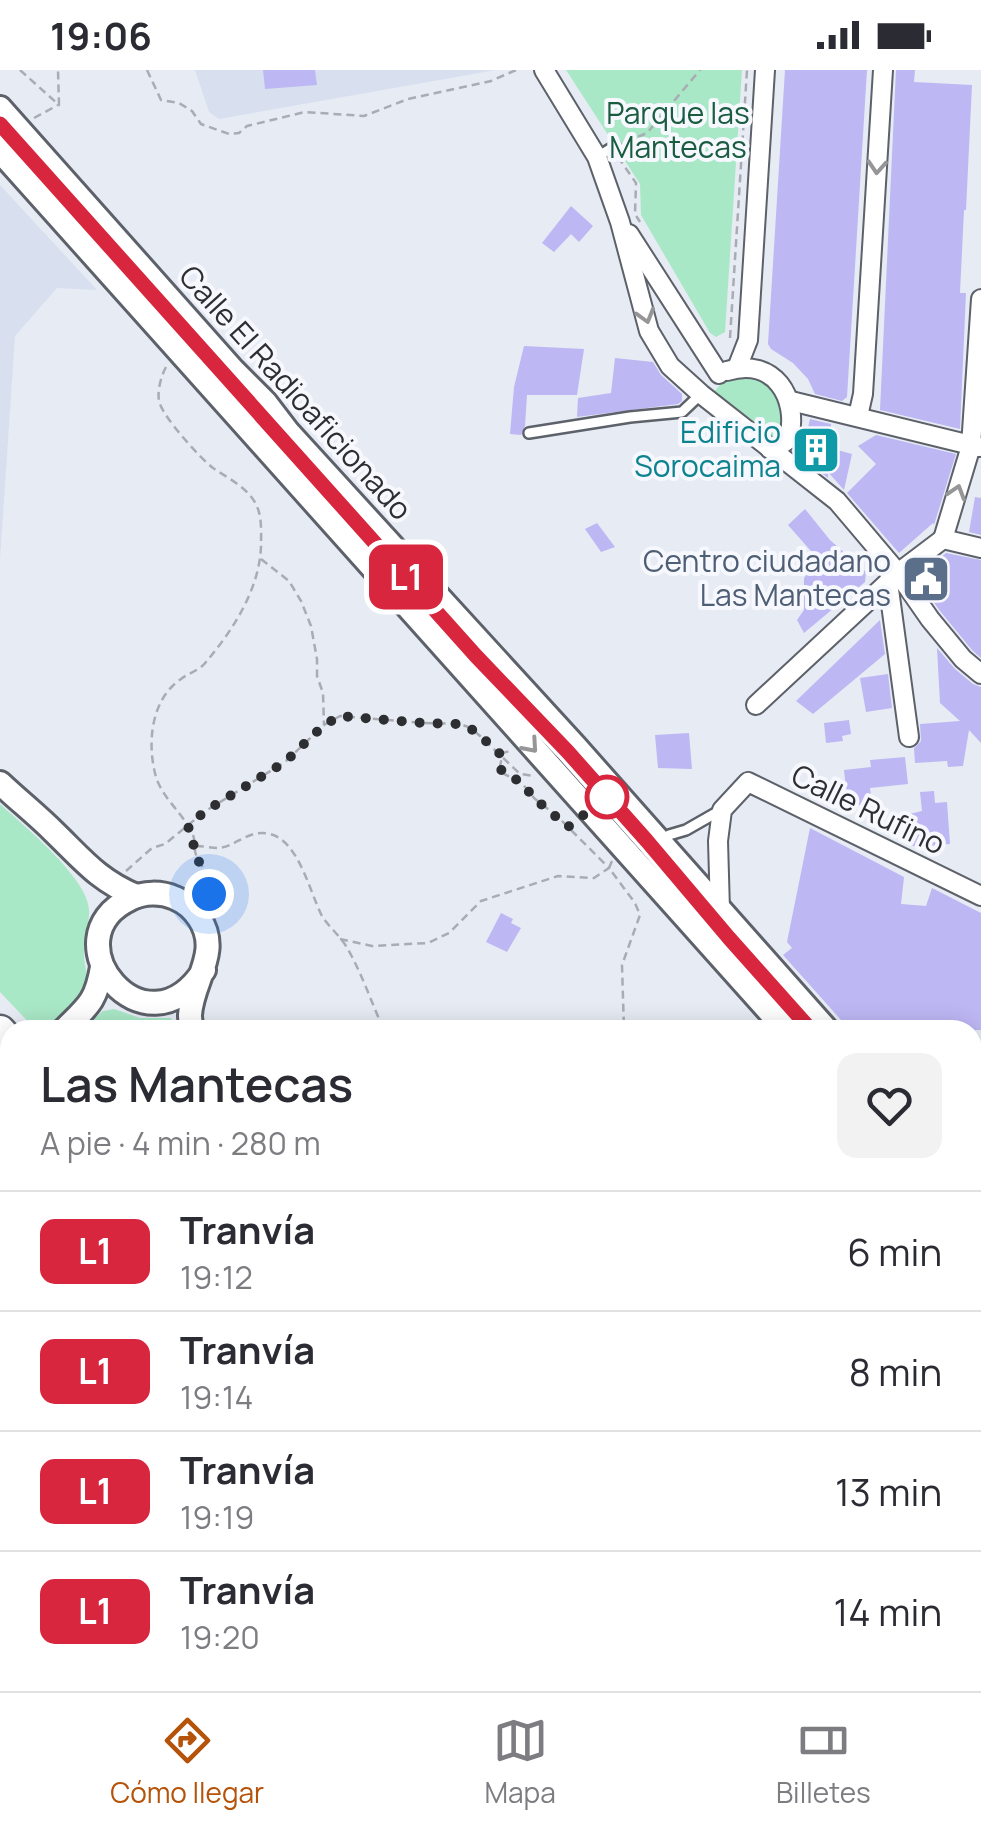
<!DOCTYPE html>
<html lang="es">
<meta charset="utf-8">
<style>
body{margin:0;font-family:Manrope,sans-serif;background:#f2f2f3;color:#2b2b33;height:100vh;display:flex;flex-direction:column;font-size:38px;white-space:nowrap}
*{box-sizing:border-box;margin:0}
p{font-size:32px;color:#7c7c81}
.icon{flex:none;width:55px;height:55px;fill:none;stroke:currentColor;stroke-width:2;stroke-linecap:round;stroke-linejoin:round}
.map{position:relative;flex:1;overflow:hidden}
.side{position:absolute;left:0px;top:950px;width:982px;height:672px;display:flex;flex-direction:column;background:#fff;border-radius:30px 30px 0 0;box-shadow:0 5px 25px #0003}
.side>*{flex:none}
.badge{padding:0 20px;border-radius:15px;font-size:35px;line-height:65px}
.you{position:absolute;width:50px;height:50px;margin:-25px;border:8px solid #fff;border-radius:50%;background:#1a73e8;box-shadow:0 0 0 15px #1a73e833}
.map>.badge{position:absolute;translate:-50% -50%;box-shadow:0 0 0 5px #fff}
.round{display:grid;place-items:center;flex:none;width:105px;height:105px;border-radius:20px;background:#f2f2f3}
.head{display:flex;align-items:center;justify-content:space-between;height:170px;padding:0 40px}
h1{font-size:48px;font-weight:600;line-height:75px}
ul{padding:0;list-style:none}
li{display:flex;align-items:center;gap:30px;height:120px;padding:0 40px;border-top:2px solid #e1e1e2}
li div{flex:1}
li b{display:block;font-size:38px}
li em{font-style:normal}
li .badge{min-width:110px;font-weight:700;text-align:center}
.status{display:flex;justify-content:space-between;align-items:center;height:70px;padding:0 50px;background:#fff;direction:ltr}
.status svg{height:28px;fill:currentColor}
.tabs{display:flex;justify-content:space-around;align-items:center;height:140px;border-top:2px solid #e1e1e2;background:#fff;font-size:28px;color:#7c7c81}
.tabs a{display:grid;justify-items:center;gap:5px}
.tabs .selected{color:#b45309}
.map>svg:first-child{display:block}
.built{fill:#d8e0f0}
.green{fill:#a9e8c7}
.building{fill:#bdb7f4}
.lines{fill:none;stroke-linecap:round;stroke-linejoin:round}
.lane-casing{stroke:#5d6169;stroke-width:14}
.street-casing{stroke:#5d6169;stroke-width:22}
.secondary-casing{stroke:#5d6169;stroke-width:28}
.highway-casing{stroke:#5d6169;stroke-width:35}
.path{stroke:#a9acb3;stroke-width:2.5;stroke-dasharray:8 5;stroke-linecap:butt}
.lane{stroke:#fff;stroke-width:9}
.street{stroke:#fff;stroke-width:18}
.secondary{stroke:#fff;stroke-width:22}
.highway{stroke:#fff;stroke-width:30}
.tram{stroke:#3f4145;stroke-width:2.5}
.oneway{stroke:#969698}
.line-casing{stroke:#fff;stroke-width:22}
.line{stroke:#d7263d;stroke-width:15}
.walk{stroke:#2c2e31;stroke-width:10;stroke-dasharray:0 18}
.stop-dot{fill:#fff;stroke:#d7263d;stroke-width:5}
.labels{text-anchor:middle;stroke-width:8;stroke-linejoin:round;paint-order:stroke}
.park-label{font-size:30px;fill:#195c40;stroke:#f6f8fe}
.street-label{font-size:30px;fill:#2c2e31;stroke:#f6f8fe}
.culture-label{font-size:30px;fill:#0d838f;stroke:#f6f8fe;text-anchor:end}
.service-label{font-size:30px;fill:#4e5e75;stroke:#f6f8fe;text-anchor:end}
</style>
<div class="status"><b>19:06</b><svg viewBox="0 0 49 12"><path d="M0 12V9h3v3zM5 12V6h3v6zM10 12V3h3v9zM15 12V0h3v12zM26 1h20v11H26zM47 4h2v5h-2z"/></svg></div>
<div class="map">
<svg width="981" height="1621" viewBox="0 0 981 1621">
<rect width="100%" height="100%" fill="#e7ebf4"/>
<g class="built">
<path d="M195,0H496L219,49L209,42Z"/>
<path d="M0,115L97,220L57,218L15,266L0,490Z"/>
<path d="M0,1124L10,1135V1612H439L446,1621H0Z"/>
</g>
<g class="green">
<path d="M566,0H742L725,262L716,267L710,263L641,145L640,114Z"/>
<path d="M743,306C744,306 760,309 761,309C784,319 789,351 775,369L714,322L723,311Z"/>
<path d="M0,734C23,755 89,809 89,840C90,852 84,865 84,878C83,895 90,908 87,924L73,933L45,960H36L0,922Z"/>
<path d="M114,939L140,948H171L177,960H81L103,941Z"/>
</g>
<g class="building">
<path d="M263,0H315L317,15L265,19Z"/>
<path d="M785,0H867L847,327L842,331L815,324L808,309L793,293L771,279L768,274Z"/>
<path d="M896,0H915L914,12L972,15L966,140H964L960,223H966L960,359L880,340Z"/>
<path d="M571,136L593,156L579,172L571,164L554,182L542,173Z"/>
<path d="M524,276L584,279L577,325H527L525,356L521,365L510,364L514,317Z"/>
<path d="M615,288L653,292L661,305L682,324V331L678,334L577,347L578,328L611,323Z"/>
<path d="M810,349L831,354L830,378L852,384L844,420L828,402V408L801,387Z"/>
<path d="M876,365L956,384L934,455L933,453L899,483L847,423L876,394L858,376Z"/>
<path d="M975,427L981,428V465L969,462Z"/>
<path d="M805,439L830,470L866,502L865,512L804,563L797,550L804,540V508L818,489L788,455Z"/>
<path d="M597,453L615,477L601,482L585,459Z"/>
<path d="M946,483L981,490V588L972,580L940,541L920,513L921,504Z"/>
<path d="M880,550L885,584L813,644L796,631Z"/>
<path d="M937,578L955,599L973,614L981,617V673L969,660L963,696L948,697L947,691L915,693L914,678L921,671L920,654L960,651L940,633Z"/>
<path d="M888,604L892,638L866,642L860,608Z"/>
<path d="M849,650L851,664L842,666L843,671L826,673L824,653Z"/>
<path d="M689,663L692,699L658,698L655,665Z"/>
<path d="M905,687L908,714L870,718L872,734L848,736L844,700L871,697L870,690Z"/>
<path d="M934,721L935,733L947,732L950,774L915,777L897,766L893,748L922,741L920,722Z"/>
<path d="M810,758L904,807L901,834L926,836L932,818L981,843V960H850L783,885L792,878L787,872Z"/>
<path d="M501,843L513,849L511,853L521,858L507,882L486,872Z"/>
</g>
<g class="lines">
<g class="lane-casing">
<g id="lane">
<path d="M597,87L615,76"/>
<path d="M529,363L630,347L682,342L701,324"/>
<path d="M669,765L686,760L721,740"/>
<path d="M972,1050L981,1048"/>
<path d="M972,1603L981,1591"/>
<path d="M968,1621L970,1612"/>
</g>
</g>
<g class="street-casing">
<g id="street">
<path d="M544,0L597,87L620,152L649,261L670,296L701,324L837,431L898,503L930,549L963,589L981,604"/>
<path d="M629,164L719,304"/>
<path d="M737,298L748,270L765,0"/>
<path d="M727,301C774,287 799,327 789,369L776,378L770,379"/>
<path d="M791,331L979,377"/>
<path d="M858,346L863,324L883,0"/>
<path d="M943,469L971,376L981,229"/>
<path d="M888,512L909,667"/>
<path d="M756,635L898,503L943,469L981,478"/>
<path d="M720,840L718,771L722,740L748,712L981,826"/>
<path d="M0,1115L10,1123"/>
<path d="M972,1268H981"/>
<path d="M972,1391H981"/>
<path d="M0,1416L10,1419"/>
<path d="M126,1621L131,1612"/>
<path d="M933,1621L935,1612"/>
</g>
</g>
<g class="secondary-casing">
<g id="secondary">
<path d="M0,38L233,300L265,332L288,362L575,676L827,960"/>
<path d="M0,81L786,960"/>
<path d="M0,713C18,730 37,745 54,762C83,790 98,810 136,826"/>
<path d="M64,960C88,936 96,932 102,897"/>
<path d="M192,960C191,955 190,950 190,945C192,910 222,882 199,848C193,839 185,832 175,828C161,822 144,822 130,829C47,868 145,991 204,900"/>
<path d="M0,1091L10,1096"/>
<path d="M972,1124L981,1133"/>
<path d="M972,1169L981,1178"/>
<path d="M471,1612L478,1621"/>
<path d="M687,1612L695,1621"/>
</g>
</g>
<g class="highway-casing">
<g id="highway">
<path d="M0,961L10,972"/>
<path d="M0,1012L10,1023"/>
<path d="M538,1612L546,1621"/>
<path d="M587,1612L594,1621"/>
</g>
</g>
<g class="path">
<path d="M20,0L59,35L58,0"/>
<path d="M147,0L161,30L179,33L192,41L201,54L229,64L239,63L247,56L305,42L364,46L408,29L491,11L516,0"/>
<path d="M34,48L58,35"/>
<path d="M626,72L647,63L700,0"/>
<path d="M618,87L636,113L635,144L640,152"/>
<path d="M730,268L747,0"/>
<path d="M166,297C161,306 156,324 160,334C165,349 200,388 213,398C229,409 251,419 258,439C262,450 261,465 261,477C259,520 233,560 206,592C199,601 190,602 181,609C150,630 147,675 156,707C163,729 183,743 193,765C196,772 193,780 197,787C201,796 208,803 212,813L207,826"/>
<path d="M261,489L289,511L301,531L311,556L317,589V606L323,623L324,655"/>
<path d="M196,776C203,776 212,778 219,778C237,776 248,759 270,764C299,771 310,823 322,846C329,857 339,865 346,876C362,903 371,932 384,960"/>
<path d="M612,791L609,798L635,833L640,845L622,895L624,960"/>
<path d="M126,801L152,778L165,774L204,742L285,692L324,655L340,646L423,653L460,654L471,658L480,666L520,704L535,706"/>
<path d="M340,869L372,876L428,873L449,863L481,831L558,806L594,808L609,798L558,747L534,728L521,712L502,703L500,696L503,683L513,680"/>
<path d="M724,1612L731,1621"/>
</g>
<use href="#lane" class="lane"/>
<use href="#street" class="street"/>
<use href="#secondary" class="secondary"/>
<use href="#highway" class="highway"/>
<g class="tram">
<path d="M0,55L476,586L568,683L811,960"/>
<path d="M972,1151L981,1160"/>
</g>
</g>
<defs><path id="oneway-chevron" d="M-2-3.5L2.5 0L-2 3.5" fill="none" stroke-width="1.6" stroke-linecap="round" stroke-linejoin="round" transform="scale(2.5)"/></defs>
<g class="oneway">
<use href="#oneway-chevron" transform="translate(877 97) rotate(94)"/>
<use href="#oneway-chevron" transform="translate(646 246) rotate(74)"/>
<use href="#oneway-chevron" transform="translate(957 422) rotate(-73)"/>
<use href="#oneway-chevron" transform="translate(531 676) rotate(49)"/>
</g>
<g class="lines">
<g class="line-casing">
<path id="line" d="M0,54L476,586L568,682L647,771L729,868L811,960"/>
</g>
<use href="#line" class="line"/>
<path class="walk" d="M209,824C216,800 200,801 195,783C192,772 195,767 188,757L204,742L285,692L324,655L340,646L424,653L460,654L470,658L498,681L502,688L500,696L502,702L521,712L534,728L568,757L607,727"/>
</g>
<defs>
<g id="building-square" transform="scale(2.5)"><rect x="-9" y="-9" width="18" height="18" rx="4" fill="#0f9aa8" stroke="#f6f8fe"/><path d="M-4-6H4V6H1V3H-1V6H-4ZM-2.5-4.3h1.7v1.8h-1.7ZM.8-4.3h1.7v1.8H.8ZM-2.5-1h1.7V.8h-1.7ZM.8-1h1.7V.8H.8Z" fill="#fff"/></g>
<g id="civic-square" transform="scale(2.5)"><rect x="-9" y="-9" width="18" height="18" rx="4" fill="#5c6f8a" stroke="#f6f8fe"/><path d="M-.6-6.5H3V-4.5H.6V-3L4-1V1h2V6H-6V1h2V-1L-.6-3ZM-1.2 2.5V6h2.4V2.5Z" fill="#fff"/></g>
</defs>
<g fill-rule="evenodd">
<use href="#building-square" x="816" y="380"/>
<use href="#civic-square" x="926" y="509"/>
</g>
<circle class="stop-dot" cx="607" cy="727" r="20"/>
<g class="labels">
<g class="park-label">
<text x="678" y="54">Parque las<tspan x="678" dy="34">Mantecas</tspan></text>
</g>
<g class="street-label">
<text transform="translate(295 323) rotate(48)" y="10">Calle El Radioaficionado</text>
<text transform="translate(868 740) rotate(26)" y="10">Calle Rufino</text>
</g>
<g class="culture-label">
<text x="781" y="373">Edificio<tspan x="781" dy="34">Sorocaima</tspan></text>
</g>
<g class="service-label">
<text x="891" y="502">Centro ciudadano<tspan x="891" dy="34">Las Mantecas</tspan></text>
</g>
</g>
</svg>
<div class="you" style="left:209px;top:824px"></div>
<b class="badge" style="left:406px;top:507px;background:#d7263d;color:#fff">L1</b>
<section class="side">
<div class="head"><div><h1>Las Mantecas</h1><p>A pie · 4 min · 280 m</p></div><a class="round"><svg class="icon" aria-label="heart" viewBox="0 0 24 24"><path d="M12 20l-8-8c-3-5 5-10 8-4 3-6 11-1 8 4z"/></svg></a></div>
<ul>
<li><span class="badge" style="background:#d7263d;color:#fff">L1</span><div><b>Tranvía</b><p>19:12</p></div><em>6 min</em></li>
<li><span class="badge" style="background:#d7263d;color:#fff">L1</span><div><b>Tranvía</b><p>19:14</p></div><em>8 min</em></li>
<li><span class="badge" style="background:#d7263d;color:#fff">L1</span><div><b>Tranvía</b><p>19:19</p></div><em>13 min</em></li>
<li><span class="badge" style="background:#d7263d;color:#fff">L1</span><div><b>Tranvía</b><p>19:20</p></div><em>14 min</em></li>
</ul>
</section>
</div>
<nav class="tabs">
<a class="selected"><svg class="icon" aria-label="directions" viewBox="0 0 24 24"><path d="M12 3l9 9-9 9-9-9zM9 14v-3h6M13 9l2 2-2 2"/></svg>Cómo llegar</a>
<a><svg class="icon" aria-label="map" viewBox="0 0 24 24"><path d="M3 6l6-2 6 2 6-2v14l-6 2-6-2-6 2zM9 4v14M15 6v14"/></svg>Mapa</a>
<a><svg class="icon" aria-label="tickets" viewBox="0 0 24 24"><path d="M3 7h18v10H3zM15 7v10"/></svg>Billetes</a>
</nav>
